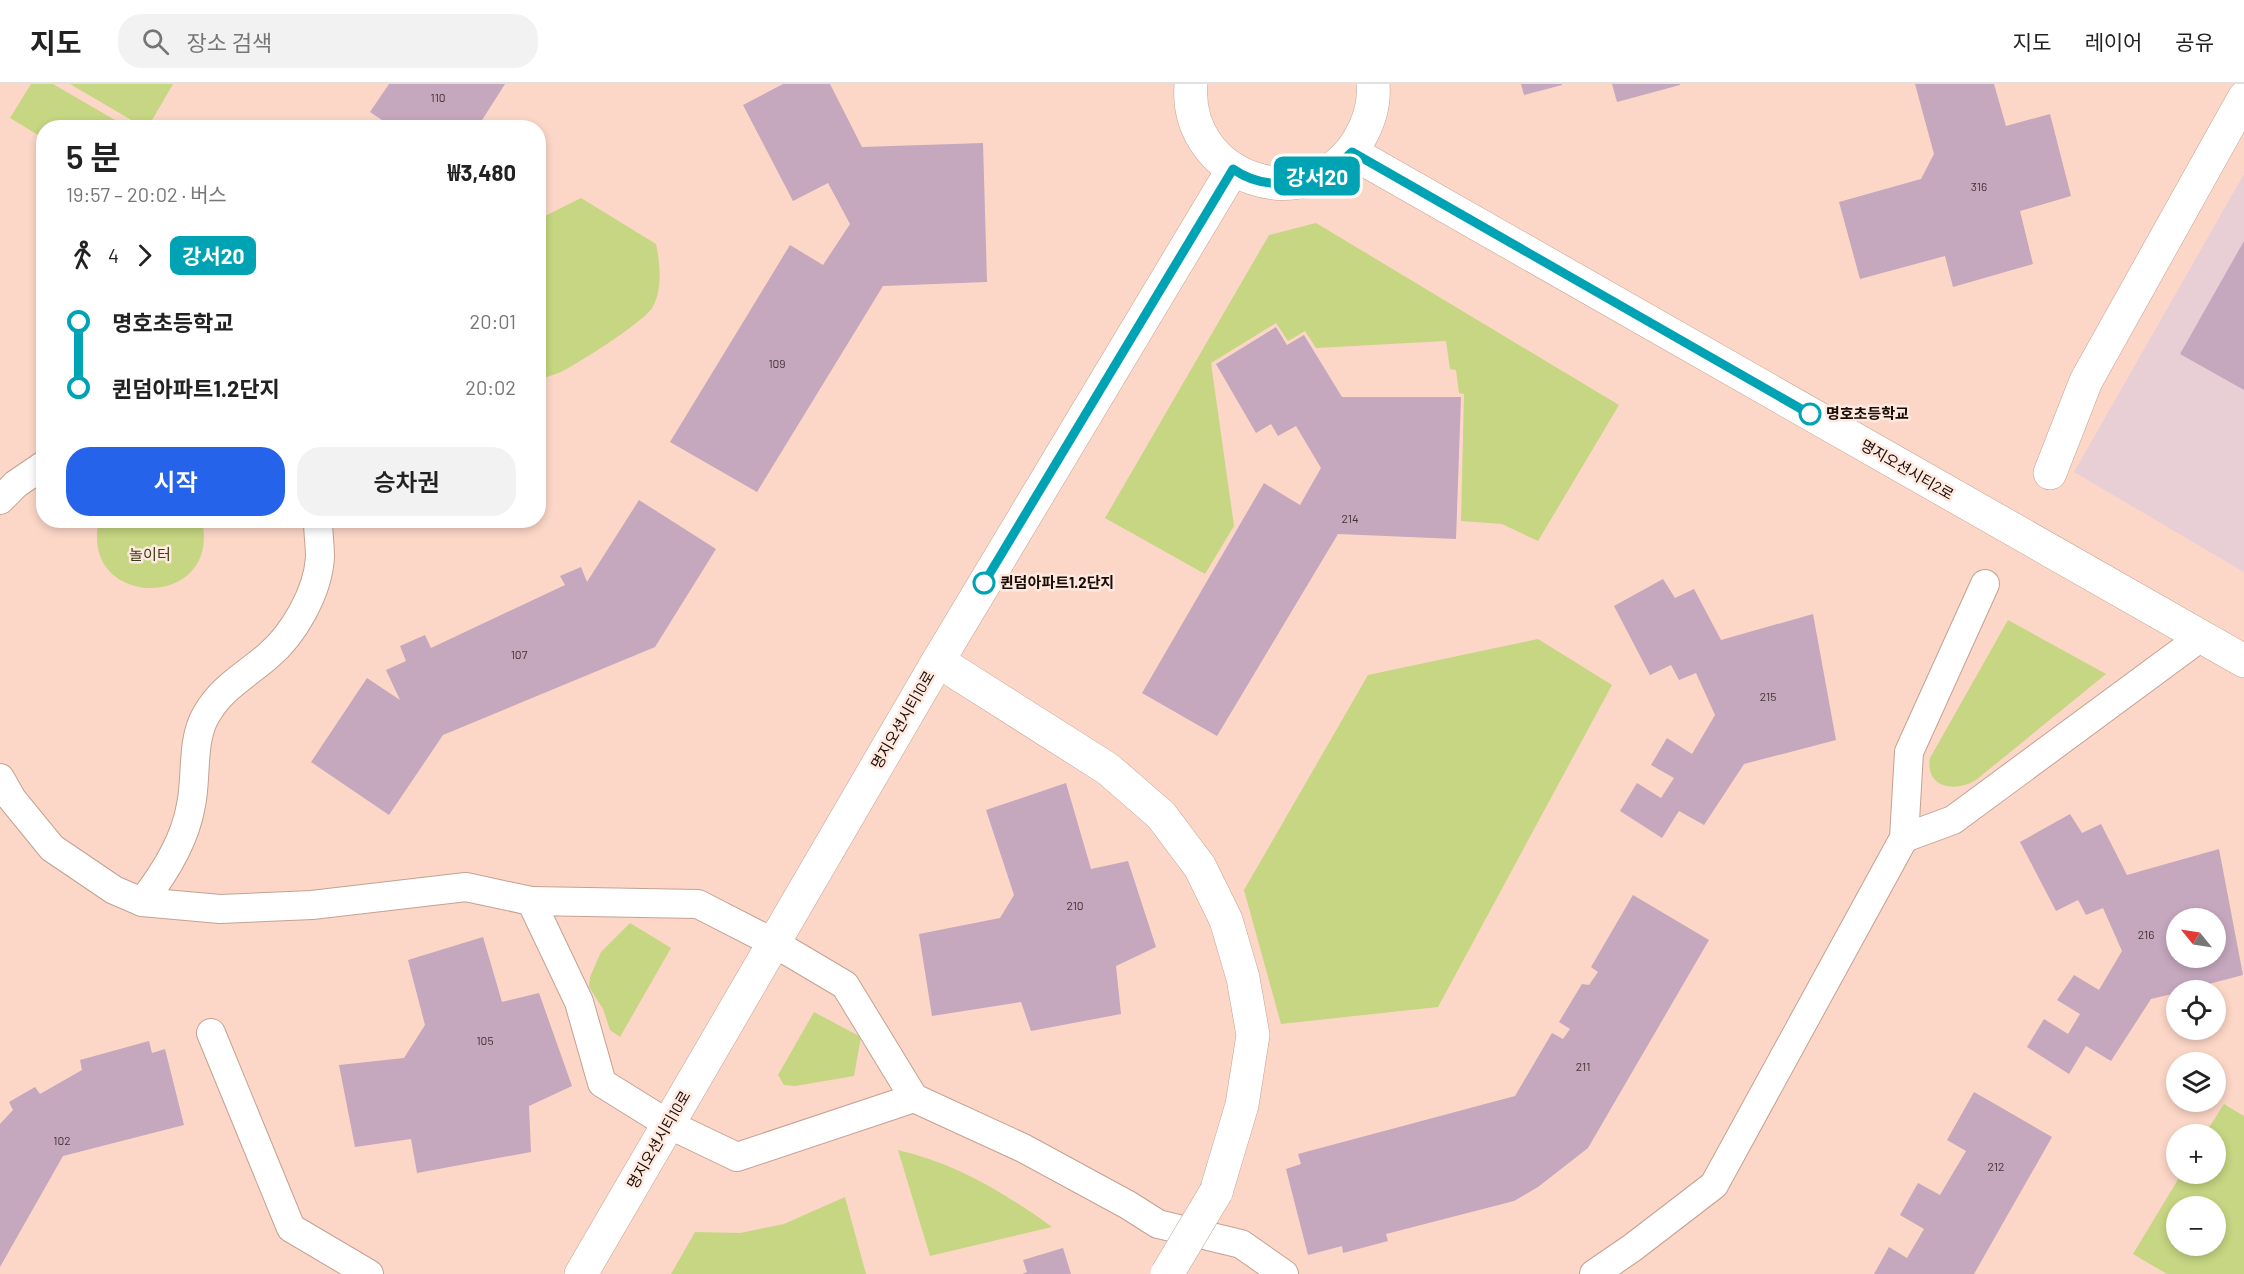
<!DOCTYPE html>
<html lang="ko">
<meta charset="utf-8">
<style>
body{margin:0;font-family:Barlow,"Noto Sans KR",sans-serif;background:#f2f2f2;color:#222;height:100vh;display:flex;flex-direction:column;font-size:22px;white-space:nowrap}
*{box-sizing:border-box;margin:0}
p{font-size:20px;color:#767676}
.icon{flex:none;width:33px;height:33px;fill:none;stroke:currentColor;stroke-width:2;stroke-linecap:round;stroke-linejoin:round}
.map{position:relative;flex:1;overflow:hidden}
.details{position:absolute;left:36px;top:36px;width:510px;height:408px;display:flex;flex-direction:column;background:#fff;border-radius:24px;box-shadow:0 3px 9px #0003}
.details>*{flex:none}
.badge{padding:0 12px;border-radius:9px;font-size:21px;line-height:39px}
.needle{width:39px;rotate:300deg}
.tools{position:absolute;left:2166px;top:824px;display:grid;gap:12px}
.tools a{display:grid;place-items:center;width:60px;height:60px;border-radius:50%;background:#fff;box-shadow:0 3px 9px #0003;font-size:30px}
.map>.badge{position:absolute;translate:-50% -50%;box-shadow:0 0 0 3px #fff}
.legs{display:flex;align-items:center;gap:9px;height:66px;padding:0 30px;font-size:20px}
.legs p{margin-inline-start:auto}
.headline{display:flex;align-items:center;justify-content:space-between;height:102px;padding:0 30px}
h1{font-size:33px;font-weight:600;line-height:45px}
.button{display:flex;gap:12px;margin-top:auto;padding:12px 30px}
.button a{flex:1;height:69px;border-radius:24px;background:#2563eb;color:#fff;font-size:24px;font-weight:600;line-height:69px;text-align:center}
.button a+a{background:#f2f2f2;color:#222}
ul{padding:0 30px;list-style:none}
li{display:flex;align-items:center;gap:21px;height:66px;font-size:22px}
li i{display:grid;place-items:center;width:9px;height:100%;margin:0 8px;background:currentColor}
li i::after{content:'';width:15px;height:15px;margin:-8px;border:4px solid;border-radius:50%;background:#fff}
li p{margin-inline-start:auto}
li:first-child i{background:linear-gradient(#0000 50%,currentColor 0)}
li:last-child i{background:linear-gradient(currentColor 50%,#0000 0)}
header{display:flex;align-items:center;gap:36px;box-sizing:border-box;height:84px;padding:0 30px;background:#fff;border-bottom:2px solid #e0e0e0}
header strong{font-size:28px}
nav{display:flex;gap:33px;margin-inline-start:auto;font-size:21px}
.search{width:420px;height:54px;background:#f2f2f2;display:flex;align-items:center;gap:15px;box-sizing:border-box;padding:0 21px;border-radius:24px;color:#767676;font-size:22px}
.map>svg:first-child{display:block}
.education{fill:#e8cfd6}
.green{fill:#c6d682;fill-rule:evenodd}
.building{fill:#c5a7be;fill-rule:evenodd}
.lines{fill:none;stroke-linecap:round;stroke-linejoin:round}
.lane-casing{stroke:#c4a192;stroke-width:30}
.street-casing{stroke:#c4a192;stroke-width:34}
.lane{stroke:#fff;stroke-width:28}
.street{stroke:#fff;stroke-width:33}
.street-bridge-casing{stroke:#c4a192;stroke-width:34;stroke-linecap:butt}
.street-bridge{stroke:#fff;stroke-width:33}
.line-1-casing{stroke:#fff;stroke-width:14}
.line-1{stroke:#00a3b4;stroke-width:9}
.stop-1-dot{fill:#fff;stroke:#00a3b4;stroke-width:3}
.labels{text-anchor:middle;stroke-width:5;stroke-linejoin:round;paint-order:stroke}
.number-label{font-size:12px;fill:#433335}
.stop-label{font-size:15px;font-weight:bold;fill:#180c07;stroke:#ffe8de;text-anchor:start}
.street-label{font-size:15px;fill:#180c07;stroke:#ffe8de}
.park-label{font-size:15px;fill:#373d16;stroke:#ffe8de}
</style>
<header>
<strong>지도</strong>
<div class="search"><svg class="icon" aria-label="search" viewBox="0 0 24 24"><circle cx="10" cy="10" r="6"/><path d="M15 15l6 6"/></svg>장소 검색</div>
<nav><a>지도</a><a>레이어</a><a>공유</a></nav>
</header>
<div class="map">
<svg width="2244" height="1190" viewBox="0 0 2244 1190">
<rect width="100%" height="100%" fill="#fcd7c7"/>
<path class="education" d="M2244,90V488L2074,388Z"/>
<g class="green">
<path d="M31,0H53L127,43L44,44L43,54L10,34Z"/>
<path d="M70,0H173L148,43L145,44Z"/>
<path d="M581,114L656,160C660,179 663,206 652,224C642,239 579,279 561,288C554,291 546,293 539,295V135Z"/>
<path d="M1316,139L1619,321L1538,457L1502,440L1461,437L1464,310L1459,309L1456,286L1450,285L1446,257L1316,264L1305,247L1288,257L1276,239L1211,279L1234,442L1205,490L1105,434L1269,151Z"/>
<path d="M99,436L202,437C222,527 78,526 99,436Z"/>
<path d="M2008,536L2106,590L1976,696C1955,709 1925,704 1930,674Z"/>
<path d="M1538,555L1612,601L1438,923L1281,940L1244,806L1368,591Z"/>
<path d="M630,839L671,864L620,953L610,946L603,925L589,903L590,893L601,868Z"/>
<path d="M814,928L861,953L854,992L795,1002L784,1001L778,991Z"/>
<path d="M2224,1020L2244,1032V1190H2167L2133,1170L2182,1089H2216V1050H2205ZM2176,1122H2216V1161H2176Z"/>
<path d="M898,1066C955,1079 1005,1109 1052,1143L930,1172Z"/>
<path d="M845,1113L866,1190H671L695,1148L740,1149L784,1140Z"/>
</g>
<g class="building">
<path d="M389,0H505L477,44H394L370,28Z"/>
<path d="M783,0H830L862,63L983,59L987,198L883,202L757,408L670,358L790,161L823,181L850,140L828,99L793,117L743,21Z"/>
<path d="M1521,0H1562V1L1524,11Z"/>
<path d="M1612,0H1680V1L1617,18Z"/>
<path d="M1915,0H1994L2006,42L2050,30L2071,112L2020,127L2033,180L1953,203L1945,172L1860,195L1839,118L1921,95L1934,70Z"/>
<path d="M2244,157V306L2180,270Z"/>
<path d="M1276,243L1287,261L1304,251L1342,313H1461L1456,455L1338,450L1217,652L1142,609L1264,399L1300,421L1321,384L1296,342L1278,352L1271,340L1256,349L1216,280Z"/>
<path d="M639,416L716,465L655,563L443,651L389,731L311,678L367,594L400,616L386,586L406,577L400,562L425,551L431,564L565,501L560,492L581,483L587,498Z"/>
<path d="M1663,495L1675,514L1694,505L1721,556L1813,530L1836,656L1744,680L1704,741L1679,727L1662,754L1620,727L1637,699L1661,714L1674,694L1651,681L1667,654L1692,670L1715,631L1696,589L1679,596L1671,581L1650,591L1614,522Z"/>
<path d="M1066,699L1091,785L1128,777L1156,863L1116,882L1121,930L1031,947L1021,918L932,932L919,850L1000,834L1014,811L986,726Z"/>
<path d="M2070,730L2082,749L2101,740L2127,791L2219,765L2243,891L2186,906H2176V909L2151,915L2111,977L2086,962L2069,990L2027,963L2044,935L2068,950L2080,930L2057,916L2074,891L2099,906L2122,867L2103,824L2086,831L2078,816L2056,827L2020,758ZM2176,834H2216V873H2176Z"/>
<path d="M1633,811L1709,856L1588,1064L1538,1103L1514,1117L1386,1150L1388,1157L1343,1169L1342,1162L1308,1171L1286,1085L1301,1080L1298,1070L1515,1012L1552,949L1563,955L1570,945L1559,938L1582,900L1589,901L1598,888L1591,883Z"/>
<path d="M483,853L502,918L539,909L572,1002L529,1022L531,1068L417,1089L411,1055L355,1063L339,981L404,974L425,941L408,876Z"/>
<path d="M149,957L152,969L165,965L184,1041L63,1072L0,1183V1040L13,1026L9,1018L35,1003L40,1010L82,986L80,976Z"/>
<path d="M1974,1008L2052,1053L1974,1190H1874L1889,1163L1907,1174L1924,1145L1900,1131L1918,1099L1940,1111L1966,1067L1947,1056Z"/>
<path d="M1063,1164L1071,1190H1022L1027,1188L1023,1176Z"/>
</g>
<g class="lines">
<g class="lane-casing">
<g id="lane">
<path d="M0,416L16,400L44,381"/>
<path d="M0,694L12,715L52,764L114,806L142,818L220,825L312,821L466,803L531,817L579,918L602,999L668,1040L737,1073L914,1014"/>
<path d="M1904,754L1953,736L2201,553"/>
<path d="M531,817L698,820L774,859L845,901L914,1014L1023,1064L1128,1121L1158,1140L1241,1160L1284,1190"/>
<path d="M142,818C165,789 185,757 191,721C197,693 191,657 206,631C222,603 245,592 268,572C294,550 318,508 320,473C320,461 318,449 318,436"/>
<path d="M211,949L291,1144L369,1190"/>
<path d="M1594,1190L1632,1164L1714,1101L1904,754L1909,668L1985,500"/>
</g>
</g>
<g class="street-casing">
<g id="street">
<path d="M1191,0C1183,94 1308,138 1358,57C1369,39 1375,21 1373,0"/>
<path d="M1351,68L2244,577"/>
<path d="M2050,389L2086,297L2244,14"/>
<path d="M938,577L1108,685L1161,731L1200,783L1226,836L1243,894L1253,951L1242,1021L1216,1108"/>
<path d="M581,1190L938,577L1233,85"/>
</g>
</g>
<use href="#lane" class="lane"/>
<use href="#street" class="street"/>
<g class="street-bridge-casing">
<path id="street-bridge" d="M1167,1190L1216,1108"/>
</g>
<use href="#street-bridge" class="street-bridge"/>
</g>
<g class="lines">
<g class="line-1-casing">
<path id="line-1" d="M984,499L1233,85C1261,105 1301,104 1331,86C1338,82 1345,74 1352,68L1810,330"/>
</g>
<use href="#line-1" class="line-1"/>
</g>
<g class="stop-1-dot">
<circle cx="1810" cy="330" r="10"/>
<circle cx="984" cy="499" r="10"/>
</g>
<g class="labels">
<g class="number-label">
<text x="438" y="18">110</text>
<text x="1979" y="107">316</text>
<text x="777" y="284">109</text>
<text x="1350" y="439">214</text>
<text x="519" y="575">107</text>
<text x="1768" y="617">215</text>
<text x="1075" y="826">210</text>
<text x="2146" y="855">216</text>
<text x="485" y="961">105</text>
<text x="1583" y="987">211</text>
<text x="62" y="1061">102</text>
<text x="1996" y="1087">212</text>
</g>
<g class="stop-label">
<text x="1826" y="335">명호초등학교</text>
<text x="1000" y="504">퀸덤아파트1.2단지</text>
</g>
<g class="street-label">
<text transform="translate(1907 386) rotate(30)" y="5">명지오션시티2로</text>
<text transform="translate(903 636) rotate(-60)" y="5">명지오션시티10로</text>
<text transform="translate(659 1056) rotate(-60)" y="5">명지오션시티10로</text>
</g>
<g class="park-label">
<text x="150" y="476">놀이터</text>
</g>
</g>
</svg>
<div class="tools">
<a><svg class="needle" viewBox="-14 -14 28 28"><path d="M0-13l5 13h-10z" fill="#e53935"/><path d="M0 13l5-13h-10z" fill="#767676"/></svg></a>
<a><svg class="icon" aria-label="locate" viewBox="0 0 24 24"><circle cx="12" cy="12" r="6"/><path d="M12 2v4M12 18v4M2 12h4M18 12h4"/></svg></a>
<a><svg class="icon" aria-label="layers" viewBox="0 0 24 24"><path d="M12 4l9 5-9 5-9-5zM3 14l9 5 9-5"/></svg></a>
<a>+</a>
<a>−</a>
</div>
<b class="badge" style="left:1317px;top:92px;background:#00a3b4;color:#fff">강서20</b>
<section class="details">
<div class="headline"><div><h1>5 분</h1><p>19:57 – 20:02 · 버스</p></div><b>₩3,480</b></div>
<div class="legs"><svg class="icon" aria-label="walk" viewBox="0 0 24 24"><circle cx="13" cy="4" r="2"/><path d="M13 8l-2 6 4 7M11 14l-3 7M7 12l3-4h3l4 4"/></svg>4<svg class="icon" aria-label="forward" viewBox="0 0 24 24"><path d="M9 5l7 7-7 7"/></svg><b class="badge" style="background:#00a3b4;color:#fff">강서20</b></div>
<ul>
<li><i style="color:#00a3b4"></i><b>명호초등학교</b><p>20:01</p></li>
<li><i style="color:#00a3b4"></i><b>퀸덤아파트1.2단지</b><p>20:02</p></li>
</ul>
<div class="button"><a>시작</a><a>승차권</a></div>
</section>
</div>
